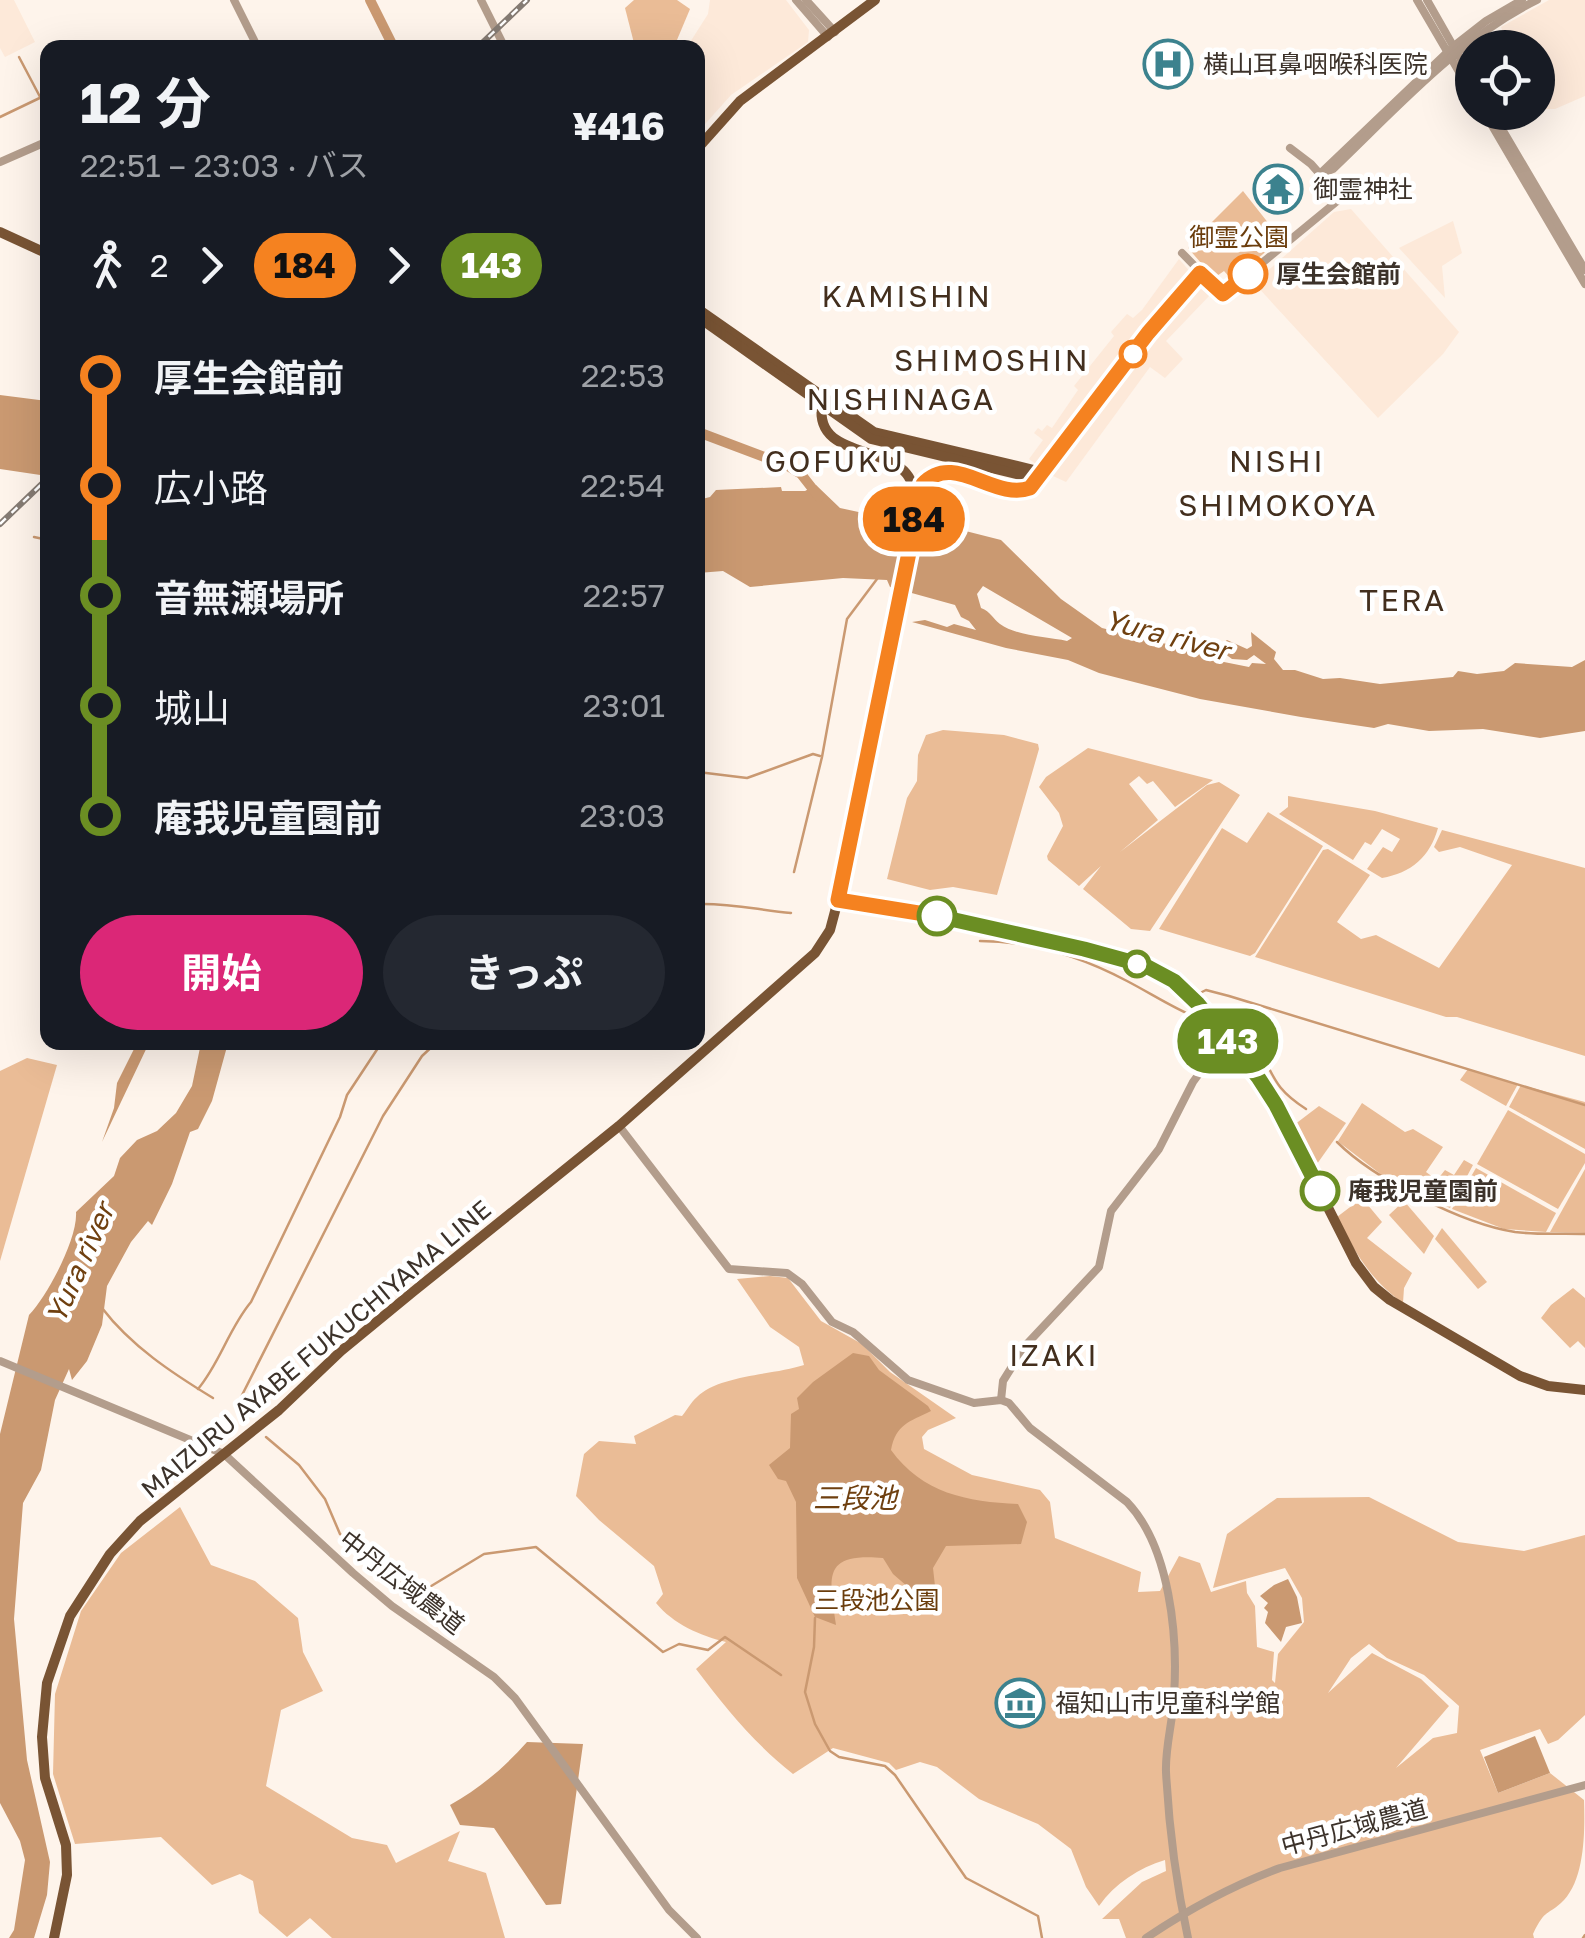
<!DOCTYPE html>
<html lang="ja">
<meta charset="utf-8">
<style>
body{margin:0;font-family:"Golos Text","Noto Sans JP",sans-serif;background:#242831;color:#f1f3f6;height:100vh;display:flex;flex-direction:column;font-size:38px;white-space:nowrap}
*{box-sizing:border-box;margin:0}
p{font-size:32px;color:#9ea1a6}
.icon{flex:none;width:55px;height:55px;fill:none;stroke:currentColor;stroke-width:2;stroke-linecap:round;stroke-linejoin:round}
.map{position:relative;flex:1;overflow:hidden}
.side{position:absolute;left:40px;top:40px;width:665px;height:1010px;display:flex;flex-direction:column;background:#171b24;border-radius:20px;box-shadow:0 10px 40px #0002}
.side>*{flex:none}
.badge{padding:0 20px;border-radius:32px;font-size:35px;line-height:65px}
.fabs{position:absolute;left:1455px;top:30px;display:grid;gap:20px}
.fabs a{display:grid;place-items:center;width:100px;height:100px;border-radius:50%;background:#171b24;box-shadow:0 10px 40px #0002;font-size:50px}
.map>.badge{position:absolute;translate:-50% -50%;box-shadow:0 0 0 5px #fff}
.legs{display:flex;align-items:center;gap:15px;height:110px;padding:0 40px;font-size:32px}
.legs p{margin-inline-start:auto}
.summary{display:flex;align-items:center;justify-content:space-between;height:170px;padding:0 40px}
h1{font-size:55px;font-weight:700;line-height:75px}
.button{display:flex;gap:20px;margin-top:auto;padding:20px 40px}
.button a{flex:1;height:115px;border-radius:60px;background:#db2777;color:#fff;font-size:40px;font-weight:700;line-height:115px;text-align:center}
.button a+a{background:#242831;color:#f1f3f6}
ul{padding:0 40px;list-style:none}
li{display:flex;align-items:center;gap:35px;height:110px;font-size:38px}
li i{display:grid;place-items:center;width:15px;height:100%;margin:0 12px;background:currentColor}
li i::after{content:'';width:25px;height:25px;margin:-12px;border:8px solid;border-radius:50%;background:#171b24}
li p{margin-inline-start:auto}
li:first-child i{background:linear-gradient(#0000 50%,currentColor 0)}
li:last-child i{background:linear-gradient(currentColor 50%,#0000 0)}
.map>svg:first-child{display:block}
.built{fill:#fde9d9}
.green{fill:#eabc96;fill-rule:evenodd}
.water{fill:#ca9971;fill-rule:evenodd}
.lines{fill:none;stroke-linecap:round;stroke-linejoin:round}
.stream{stroke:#ca9971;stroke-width:2.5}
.river{stroke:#ca9971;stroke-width:10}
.tertiary{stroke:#b39d8c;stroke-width:8}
.primary{stroke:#795434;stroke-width:10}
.rail-casing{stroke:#857b73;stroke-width:6}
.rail{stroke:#fff;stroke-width:2.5;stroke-dasharray:8;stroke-linecap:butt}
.line-1-casing{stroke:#fff;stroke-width:22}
.line-2-casing{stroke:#fff;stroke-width:22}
.line-1{stroke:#f58220;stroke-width:15}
.line-2{stroke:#6b8e23;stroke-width:15}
.stop-1-dot{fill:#fff;stroke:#f58220;stroke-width:5}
.stop-2-dot{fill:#fff;stroke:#6b8e23;stroke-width:5}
.labels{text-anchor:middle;stroke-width:9;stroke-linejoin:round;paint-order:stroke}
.poi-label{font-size:25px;fill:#3c322a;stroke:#fff;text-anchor:start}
.park-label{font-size:25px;fill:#6b3d0c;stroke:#fff}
.stop-label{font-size:25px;font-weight:bold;fill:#3c322a;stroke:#fff;text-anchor:start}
.street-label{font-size:25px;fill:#3c322a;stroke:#fff}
.water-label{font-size:28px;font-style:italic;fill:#6f4010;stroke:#fff}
.quarter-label{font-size:30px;letter-spacing:2.5px;fill:#432f1e;stroke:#fff}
</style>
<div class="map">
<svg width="1585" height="1938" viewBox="0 0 1585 1938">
<rect width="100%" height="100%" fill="#fef4eb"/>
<g class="built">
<path d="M0,0H14L35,42L5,57L0,48Z"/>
<path d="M710,0H786L809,30L808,42L731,95L698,132V48L687,47L708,14Z"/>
<path d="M1549,0H1585V96L1555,109H1538V48L1509,47L1501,27Z"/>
<path d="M1351,209L1459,332L1443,354L1378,418L1254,283L1334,212Z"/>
<path d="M1453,221L1462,253L1442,266L1445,298L1399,248Z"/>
<path d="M1179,259L1210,295L1166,341L1183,359L1165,378L1150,367L1066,482L1053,476L1029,459L1043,440L1034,433L1038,428L1042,431L1047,425L1052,428L1078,390L1074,386L1114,336L1111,332L1127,314L1133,318L1142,310Z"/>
</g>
<g class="green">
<path d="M634,0H677L690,9L674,47H635L625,8Z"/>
<path d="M1243,191L1281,239L1232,280L1224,271L1214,278L1188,248L1190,244Z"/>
<path d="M943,730L1004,735L1038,744L1039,749L997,895L953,887L930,890L887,879L907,798L917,781L918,755L926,735Z"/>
<path d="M1088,748L1213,780L1175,807L1153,781L1147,784L1139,776L1129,784L1158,820L1120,852L1207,785L1219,782L1240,795L1150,931L1131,929L1083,889L1101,866L1079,886L1048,860L1047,856L1063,826L1059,813L1039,787L1046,777Z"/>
<path d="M1288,796L1375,811L1438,828C1430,857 1411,873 1382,878L1367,869L1383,847L1392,852L1400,839L1382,829L1371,845L1365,842L1353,860L1279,814L1288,807Z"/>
<path d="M1268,812L1323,846L1255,953L1250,956L1159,929L1222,828L1247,843Z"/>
<path d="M1442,830L1585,868V1056L1457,1017H1446L1255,957L1323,850L1328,849L1370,875L1337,922L1361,939L1376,935L1439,968L1512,865L1460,847L1439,852L1434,847Z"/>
<path d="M27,1058L57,1065L0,1261V1071Z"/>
<path d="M1468,1069L1518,1084L1506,1106L1460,1080Z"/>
<path d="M1521,1085L1585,1102V1149L1509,1107Z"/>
<path d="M1362,1103L1405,1132L1413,1129L1443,1147L1426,1172L1437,1180L1445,1170L1454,1175L1464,1160L1473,1165L1450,1208L1391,1182L1340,1143L1338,1141Z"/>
<path d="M1319,1106L1346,1123L1312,1171L1290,1128Z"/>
<path d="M1508,1110L1585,1154V1163L1558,1209L1477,1164Z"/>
<path d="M1476,1168L1556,1213L1546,1232L1504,1229L1452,1209Z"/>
<path d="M1585,1169V1233L1550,1232Z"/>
<path d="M1362,1198L1382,1222L1367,1238L1412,1273L1404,1288L1403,1303C1370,1280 1355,1252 1337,1217Z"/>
<path d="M1404,1201L1434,1236L1424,1254L1389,1215Z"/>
<path d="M1442,1228L1487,1282L1478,1289L1435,1239Z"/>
<path d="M770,1276L788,1278L821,1321L862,1344L890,1372L956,1418L928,1430L922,1437L924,1449L972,1475L1040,1490L1050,1502L1055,1538L1141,1572L1138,1592L1160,1591L1179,1556L1200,1563L1211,1592L1246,1581L1247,1593L1255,1606L1257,1647L1274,1652L1272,1680L1275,1683L1278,1654L1304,1622L1302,1598L1285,1568L1213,1588L1227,1534L1277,1498L1369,1497L1458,1542L1524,1551L1585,1535V1715L1558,1740L1548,1744L1540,1729L1480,1750L1498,1793L1550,1773L1584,1800C1585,1831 1585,1877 1564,1900C1547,1917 1546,1907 1533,1934L1534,1938H1126L1119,1919H1102L1142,1882L1166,1871L1165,1860C1139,1868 1115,1883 1099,1906L1086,1887L1071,1849L1038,1824L979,1799L937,1767L920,1762L896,1770L889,1763L833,1748L793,1774C753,1742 727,1710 696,1669L726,1642C701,1636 673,1624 656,1603L663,1594L654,1566L599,1520L576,1496L584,1454L599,1441L636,1444L634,1436L675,1415L682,1416C687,1410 691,1402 697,1397C719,1375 774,1375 804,1365L799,1347L770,1327L737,1279ZM1369,1644L1387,1658L1424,1675L1459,1706L1457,1733L1433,1738L1396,1768L1449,1706L1421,1679L1372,1653L1328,1693L1351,1658Z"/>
<path d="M1573,1288L1585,1298V1348L1578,1341L1570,1348L1541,1318L1551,1305Z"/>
<path d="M180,1507L211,1565L255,1581L298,1618L303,1652L323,1691L281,1710L266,1786L352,1838L387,1845L396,1863L460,1831L448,1861L486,1873L505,1938H332L310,1918L287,1937L259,1913L253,1881L240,1874L212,1885L161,1837L75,1844L53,1774L55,1694L81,1611L121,1553Z"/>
</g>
<g class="water">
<path d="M0,395L47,401V476L0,469Z"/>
<path d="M816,485L840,508L928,527L934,523L1001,540L1061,599L1102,628L1207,654L1219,661L1249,667L1252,663L1266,664L1254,655L1247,660L1232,659L1217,648L1227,640L1247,649L1252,646L1251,632L1276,652L1274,659L1283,670H1295L1323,679L1340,678L1380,684L1453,677L1458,671L1477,674L1504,671L1515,663L1572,667L1585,660V731L1540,738L1483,729L1429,731L1388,724L1374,728L1301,717L1200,699L1099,673L1068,660L1006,648L912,622L925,620L947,627L954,624L976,630L969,621L961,617L955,605L890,587L887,580L843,578L750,587L723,571L698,573V500L710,497L716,490L781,487L782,491H805ZM983,586L1072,638L1067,641C1048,637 1016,636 1000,624C992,618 991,612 981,608L977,594Z"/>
<path d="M137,1043H149L102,1142L114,1108L117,1083Z"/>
<path d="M201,1043H228L212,1101L198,1129L190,1132L172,1184L152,1225L148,1221L131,1242L107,1286L102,1325L87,1361L72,1380L69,1369L55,1400L41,1470L23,1503L14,1619L27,1760L50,1862L47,1895L34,1938H9L14,1930L25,1860L20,1841L0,1803V1434L29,1315C48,1295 78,1238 76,1212L114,1176L120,1158L137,1140L157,1131L176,1113L192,1086Z"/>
<path d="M853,1353L869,1356L879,1370L928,1406L931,1411C909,1422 896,1424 891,1450C922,1493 967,1502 1018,1504L1027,1522L1021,1544L946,1546L933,1568L938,1613L893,1574L883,1558C822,1553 829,1576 836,1625L815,1617L797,1578L796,1502L786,1481L778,1479L769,1465L790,1448L791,1414L799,1409L797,1398L813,1382Z"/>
<path d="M1288,1579L1297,1597L1302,1623L1286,1627L1281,1642L1265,1623L1268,1612L1264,1608L1268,1603L1260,1596L1274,1585Z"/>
<path d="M1535,1736L1550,1773L1498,1793L1484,1757Z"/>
<path d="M527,1742L583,1744L561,1904L546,1905L494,1828L460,1825L450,1805C480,1788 504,1768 527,1742Z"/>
</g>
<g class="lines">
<g class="stream">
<path d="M19,57L48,112"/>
<path d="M0,117L48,94"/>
<path d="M34,537L48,540"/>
<path d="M698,772L747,778L813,754L820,756"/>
<path d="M794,872L822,757L847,619L877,579"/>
<path d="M698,904C731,903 758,910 791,913"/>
<path d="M980,941C1033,941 1080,956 1127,981C1152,994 1176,1010 1202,1020"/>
<path d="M1200,993L1206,990L1229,996L1585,1105"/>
<path d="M1229,1033L1258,1047C1275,1078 1274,1088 1306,1109"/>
<path d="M1337,1142C1374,1179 1463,1224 1515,1232C1538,1235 1562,1233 1585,1234"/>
<path d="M102,1308C131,1346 172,1373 213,1398"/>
<path d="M198,1389C220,1363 229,1328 251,1302L340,1117L347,1095L382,1042"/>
<path d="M248,1419L236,1407L383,1116L422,1056L437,1042"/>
<path d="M266,1437L299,1465L325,1499L340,1534L408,1589L423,1591L484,1554L536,1547L663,1652L679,1644L708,1650L725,1637L781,1675"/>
<path d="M815,1618L814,1647L805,1692L815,1724L830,1751L839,1757L885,1766L895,1775L966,1878L1038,1916L1042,1938"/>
<path d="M1583,1938L1585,1935"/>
</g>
<g class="river">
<path d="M370,0L394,48"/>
<path d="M698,432L788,466L801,474L819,497"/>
</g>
<g class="tertiary">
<path d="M234,0L258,48"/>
<path d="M481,0L505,48"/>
<path d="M796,0L828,37"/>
<path d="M806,0L835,32"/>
<path d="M1417,0L1472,94"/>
<path d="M1427,0L1472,79"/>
<path d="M1484,112L1585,284"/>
<path d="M1492,112L1585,270"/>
<path d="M0,162L48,141"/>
<path d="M1323,171L1454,46L1486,21L1522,0"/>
<path d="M1320,174L1333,169C1396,109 1458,39 1537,0"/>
<path d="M1182,253L1223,295L1341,198L1311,164L1290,148"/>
<path d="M1041,476L1148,333L1200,273"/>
<path d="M619,1126L729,1269L787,1273L802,1284L832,1322L853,1332L908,1380L974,1403L1001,1400L1009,1403L1030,1428L1127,1502C1170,1547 1178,1636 1174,1696C1173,1721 1165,1747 1166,1772C1169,1829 1176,1883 1188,1938"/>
<path d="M0,1361L224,1454L353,1573L392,1606L494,1677L515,1698L669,1910L697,1938"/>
<path d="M1001,1400L1003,1381L1025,1346L1099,1267L1111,1211L1159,1149L1193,1082L1226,1037"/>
<path d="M1146,1938C1189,1909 1231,1886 1280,1868L1585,1785"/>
</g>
<g class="primary">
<path d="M698,148L740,101L875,0"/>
<path d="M0,232L48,254"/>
<path d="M698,309L874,432L1034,470L1041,476"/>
<path d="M698,317L871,439L1029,477L1040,476"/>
<path d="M822,405C813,467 916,438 914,498"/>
<path d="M838,900L960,920L1050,940L1146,966L1174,981L1198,1004L1271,1095L1356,1263L1374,1287L1390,1300L1520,1376L1548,1386L1585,1390"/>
<path d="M54,1938L67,1875L66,1845L45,1778L42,1737L47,1683L70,1616L110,1554L140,1521L279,1410L341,1351L414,1291L619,1126L815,953L830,930L838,900L923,484C949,456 988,488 1020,491L1030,488L1041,476"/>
</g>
<g class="rail-casing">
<g id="rail">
<path d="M477,48L527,0"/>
<path d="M0,524L48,478"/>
</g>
</g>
<use href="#rail" class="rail"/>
</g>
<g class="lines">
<g class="line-1-casing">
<path id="line-1" d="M937,916L838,900L923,484C954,451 994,501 1030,488L1148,333L1200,273L1223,294L1248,274"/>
</g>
<g class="line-2-casing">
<path id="line-2" d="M937,916L1084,949L1146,966L1174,981L1198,1004L1258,1077L1276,1105L1320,1191"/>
</g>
<use href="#line-1" class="line-1"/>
<use href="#line-2" class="line-2"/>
</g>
<defs>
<g id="hospital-ring" transform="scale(2.5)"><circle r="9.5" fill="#fff" stroke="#3c828e" stroke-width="1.5"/><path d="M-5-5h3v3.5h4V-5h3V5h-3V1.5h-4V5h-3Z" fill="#3c828e"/></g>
<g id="temple-ring" transform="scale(2.5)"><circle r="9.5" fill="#fff" stroke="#3c828e" stroke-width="1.5"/><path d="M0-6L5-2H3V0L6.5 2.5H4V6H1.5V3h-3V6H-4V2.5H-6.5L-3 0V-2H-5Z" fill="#3c828e"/></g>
<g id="museum-ring" transform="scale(2.5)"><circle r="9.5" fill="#fff" stroke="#3c828e" stroke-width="1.5"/><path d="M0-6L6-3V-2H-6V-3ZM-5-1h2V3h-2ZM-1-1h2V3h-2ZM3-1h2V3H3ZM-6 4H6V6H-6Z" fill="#3c828e"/></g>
</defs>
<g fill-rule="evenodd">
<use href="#hospital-ring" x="1168" y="64"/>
<use href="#temple-ring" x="1278" y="189"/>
<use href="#museum-ring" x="1020" y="1703"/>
</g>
<g class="stop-1-dot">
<circle cx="1248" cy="274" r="18"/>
<circle cx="1133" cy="354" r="12"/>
</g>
<g class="stop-2-dot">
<circle cx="937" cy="916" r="18"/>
<circle cx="1137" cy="964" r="12"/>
<circle cx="1320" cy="1191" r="18"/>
</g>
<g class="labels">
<g class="poi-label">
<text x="1203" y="73">横山耳鼻咽喉科医院</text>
<text x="1313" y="198">御霊神社</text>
<text x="1055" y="1712">福知山市児童科学館</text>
</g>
<g class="park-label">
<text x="1239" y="246">御霊公園</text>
<text x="877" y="1609">三段池公園</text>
</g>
<g class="stop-label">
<text x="1276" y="283">厚生会館前</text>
<text x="1348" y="1200">庵我児童園前</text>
</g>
<g class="street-label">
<text transform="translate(316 1349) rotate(-40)" y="9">MAIZURU AYABE FUKUCHIYAMA LINE</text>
<text transform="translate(402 1582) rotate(38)" y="9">中丹広域農道</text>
<text transform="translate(1354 1827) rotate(-15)" y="9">中丹広域農道</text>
</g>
<g class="water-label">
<text transform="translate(1167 635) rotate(15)" y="10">Yura river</text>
<text transform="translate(80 1263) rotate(-66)" y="10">Yura river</text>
<text x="855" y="1508">三段池</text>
</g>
<g class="quarter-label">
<text x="907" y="307">KAMISHIN</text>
<text x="992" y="371">SHIMOSHIN</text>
<text x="901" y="410">NISHINAGA</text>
<text x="835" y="472">GOFUKU</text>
<text x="1277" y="472">NISHI</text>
<text x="1278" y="516">SHIMOKOYA</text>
<text x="1403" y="611">TERA</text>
<text x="1054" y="1366">IZAKI</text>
</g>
</g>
</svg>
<div class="fabs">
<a><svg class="icon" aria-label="locate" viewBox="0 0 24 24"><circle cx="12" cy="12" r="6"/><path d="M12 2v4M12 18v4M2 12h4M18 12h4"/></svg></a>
</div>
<b class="badge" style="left:914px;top:519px;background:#f58220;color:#111">184</b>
<b class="badge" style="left:1228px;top:1041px;background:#6b8e23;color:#fff">143</b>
<section class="side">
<div class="summary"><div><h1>12 分</h1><p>22:51 – 23:03 · バス</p></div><b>¥416</b></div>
<div class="legs"><svg class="icon" aria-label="walk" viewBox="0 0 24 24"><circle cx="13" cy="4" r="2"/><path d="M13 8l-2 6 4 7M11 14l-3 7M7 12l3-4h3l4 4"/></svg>2<svg class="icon" aria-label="forward" viewBox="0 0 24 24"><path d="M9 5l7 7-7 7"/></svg><b class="badge" style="background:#f58220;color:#111">184</b><svg class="icon" aria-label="forward" viewBox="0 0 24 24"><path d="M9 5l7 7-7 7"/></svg><b class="badge" style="background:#6b8e23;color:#fff">143</b></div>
<ul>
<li><i style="color:#f58220"></i><b>厚生会館前</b><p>22:53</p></li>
<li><i style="color:#f58220"></i><span>広小路</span><p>22:54</p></li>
<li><i style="color:#6b8e23"></i><b>音無瀬場所</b><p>22:57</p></li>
<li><i style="color:#6b8e23"></i><span>城山</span><p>23:01</p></li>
<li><i style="color:#6b8e23"></i><b>庵我児童園前</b><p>23:03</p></li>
</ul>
<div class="button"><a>開始</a><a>きっぷ</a></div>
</section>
</div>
